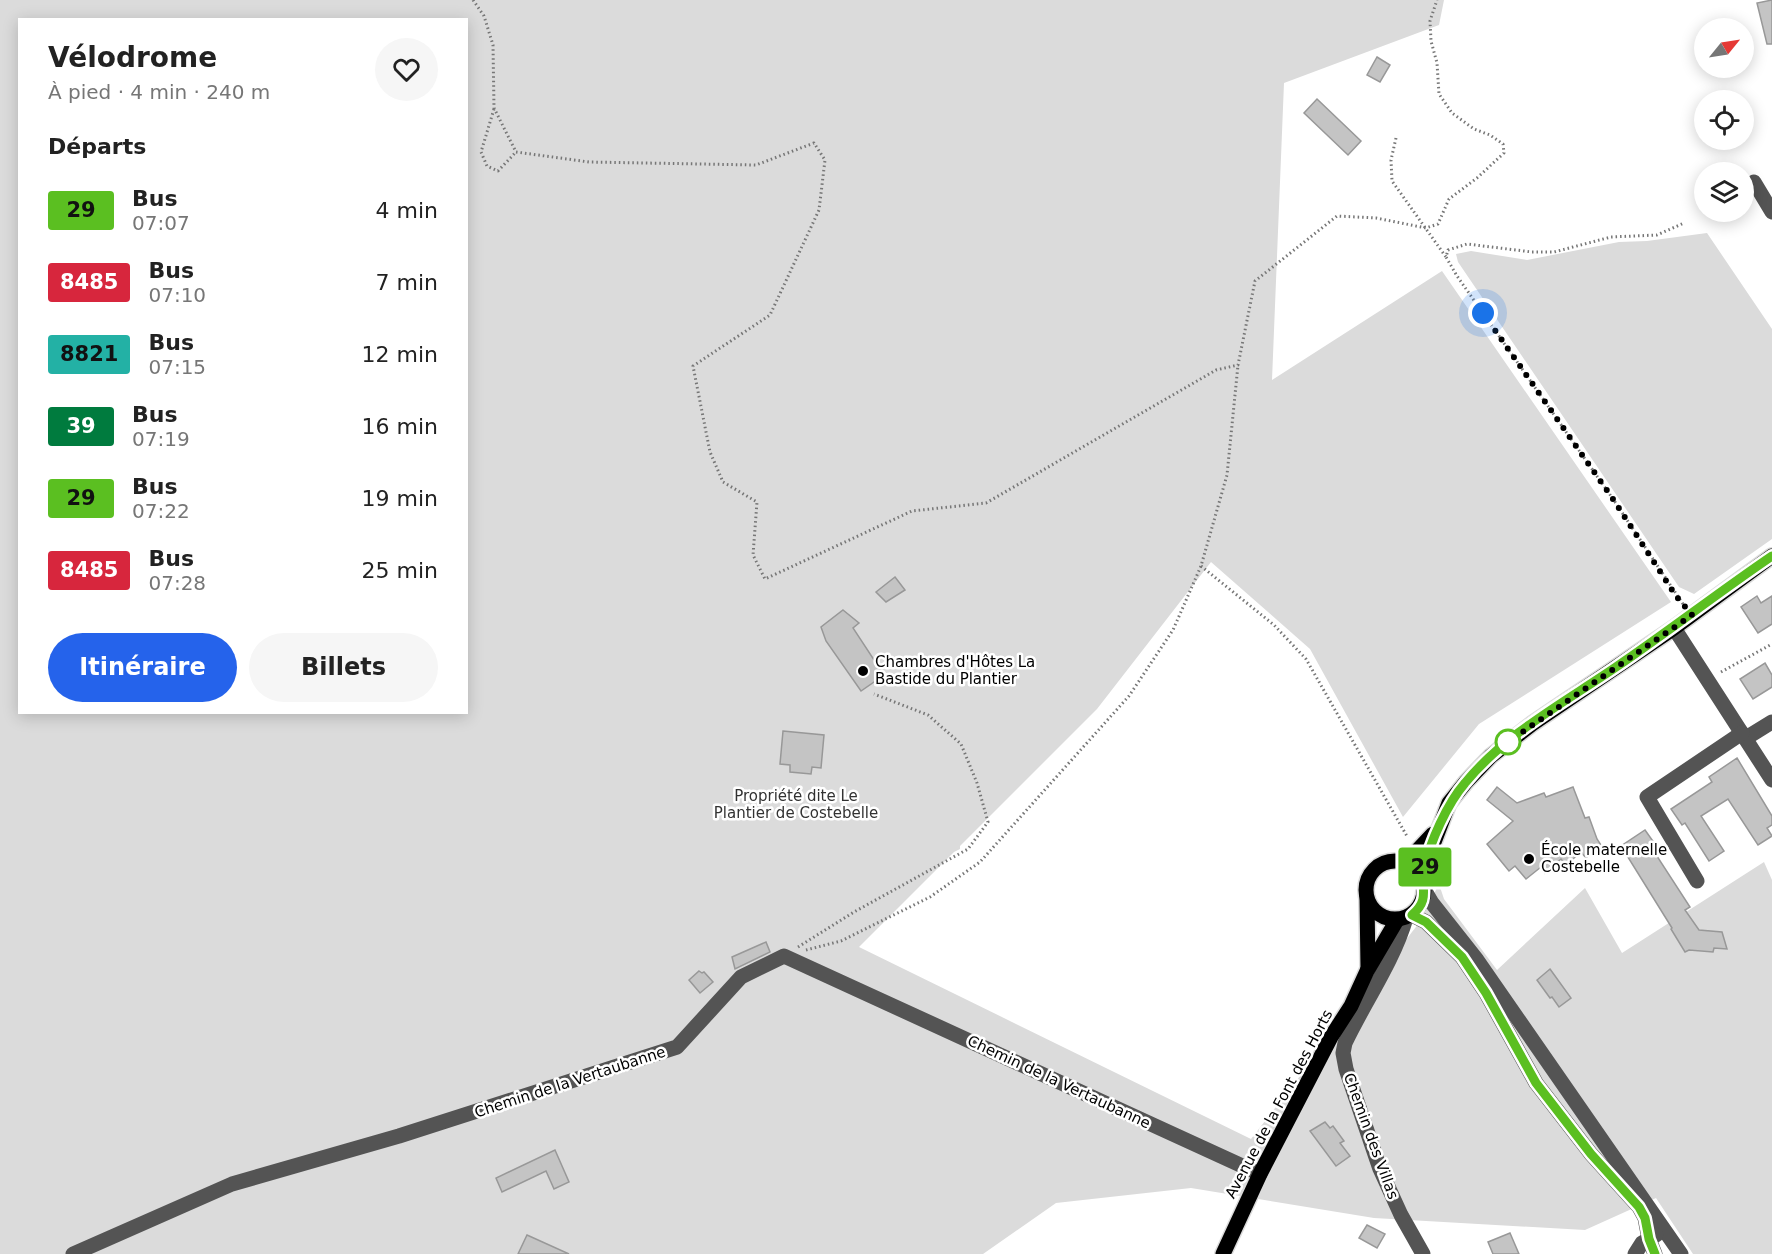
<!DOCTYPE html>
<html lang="fr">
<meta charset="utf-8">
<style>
body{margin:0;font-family:"DejaVu Sans",sans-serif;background:#f6f6f6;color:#222;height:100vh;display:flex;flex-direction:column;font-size:22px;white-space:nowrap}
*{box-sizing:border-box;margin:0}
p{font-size:20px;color:#767676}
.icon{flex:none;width:33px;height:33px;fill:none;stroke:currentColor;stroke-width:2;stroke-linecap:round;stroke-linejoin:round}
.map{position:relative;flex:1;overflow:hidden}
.side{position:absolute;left:18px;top:18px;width:450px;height:696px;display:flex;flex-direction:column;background:#fff;border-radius:0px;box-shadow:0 3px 15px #0003}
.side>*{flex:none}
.badge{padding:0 12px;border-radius:4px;font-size:21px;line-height:39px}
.needle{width:39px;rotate:60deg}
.fabs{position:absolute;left:1694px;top:18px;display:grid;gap:12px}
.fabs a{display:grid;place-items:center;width:60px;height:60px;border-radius:50%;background:#fff;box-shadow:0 3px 15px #0003;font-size:30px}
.you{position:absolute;width:30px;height:30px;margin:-15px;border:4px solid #fff;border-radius:50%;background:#1a73e8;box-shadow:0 0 0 9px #1a73e833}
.map>.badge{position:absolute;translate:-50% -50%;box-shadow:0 0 0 3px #fff}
h2{padding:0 30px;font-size:22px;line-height:54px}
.round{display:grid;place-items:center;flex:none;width:63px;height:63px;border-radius:32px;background:#f6f6f6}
.head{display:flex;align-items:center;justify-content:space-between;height:102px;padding:0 30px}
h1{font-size:28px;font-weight:800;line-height:45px}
.action{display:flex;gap:12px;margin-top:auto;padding:12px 30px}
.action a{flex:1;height:69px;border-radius:36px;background:#2563eb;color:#fff;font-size:24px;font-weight:800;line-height:69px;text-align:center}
.action a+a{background:#f6f6f6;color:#222}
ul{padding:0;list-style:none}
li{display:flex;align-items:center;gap:18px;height:72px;padding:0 30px}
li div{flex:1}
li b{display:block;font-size:22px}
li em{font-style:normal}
li .badge{min-width:66px;font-weight:700;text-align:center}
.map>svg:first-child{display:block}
.green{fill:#dbdbdb;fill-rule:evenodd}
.building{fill:#c4c4c4;stroke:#989898;stroke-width:1.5}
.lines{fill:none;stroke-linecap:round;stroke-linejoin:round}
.major-casing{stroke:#dbdbdb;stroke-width:18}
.path{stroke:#767676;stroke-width:3;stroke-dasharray:1.5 3;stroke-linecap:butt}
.minor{stroke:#545454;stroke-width:15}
.major{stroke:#000;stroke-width:15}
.line-casing{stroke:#fff;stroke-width:14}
.line{stroke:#5bbf21;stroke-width:9}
.walk{stroke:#000;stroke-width:6;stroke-dasharray:0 10.8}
.poi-dot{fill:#000;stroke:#fff;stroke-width:2}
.stop-dot{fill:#fff;stroke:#5bbf21;stroke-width:3}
.labels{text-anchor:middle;stroke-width:5;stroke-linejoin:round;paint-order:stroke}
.poi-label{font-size:15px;fill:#000;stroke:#fff;text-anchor:start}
.park-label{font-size:15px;fill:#323232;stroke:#fff}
.street-label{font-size:15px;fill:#000;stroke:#fff}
</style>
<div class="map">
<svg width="1772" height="1254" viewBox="0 0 1772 1254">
<rect width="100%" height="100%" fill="#fff"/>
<g class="green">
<path d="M0,0H1444L1439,25L1284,83L1272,380L1442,271L1671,602L1479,724L1403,817L1310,649L1211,562L1097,709L960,846V849L954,852L859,947L1251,1139L1419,923L1439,884L1444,899L1497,970L1585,888L1622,953L1764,862L1772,880V1254H1693L1656,1198L1585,1230L1374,1218L1191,1188L1056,1203L983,1254H0ZM20,20H466V712H20Z"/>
<path d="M1707,233L1772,329V539L1694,594L1679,587L1458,262L1456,254L1471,251L1527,260L1619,242L1647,241Z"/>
</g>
<g class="building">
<path d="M1772,0V44H1767L1757,3Z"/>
<path d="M1377,57L1390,65L1380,82L1367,75Z"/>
<path d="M1317,99L1361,141L1348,155L1304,113Z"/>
<path d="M895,577L905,590L886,602L876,592Z"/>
<path d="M1757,596L1761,603L1772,596V624L1758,633L1741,607Z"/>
<path d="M843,610L859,623L853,628L884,675L861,691L826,641L821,627Z"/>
<path d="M1765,663L1772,675V687L1753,699L1740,679Z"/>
<path d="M783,731L824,735L821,768L812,767L811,774L790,772V765L780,764Z"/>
<path d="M1737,758L1772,816V825L1767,828L1772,836L1758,845L1728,799L1701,816L1724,851L1709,861L1685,823L1682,825L1671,809L1712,782L1709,777Z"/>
<path d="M1497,787L1517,803L1544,793L1546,797L1573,787L1585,818L1589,817L1597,839L1601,845L1586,858L1581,852L1566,865L1561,859L1545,873L1541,867L1526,879L1515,866L1509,871L1487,844L1513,821L1487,800Z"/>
<path d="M1645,830L1655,844L1651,847L1690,907L1685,910L1699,930L1722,932L1727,949L1714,948L1713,952L1689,950L1685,952L1671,929L1672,928L1621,846Z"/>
<path d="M766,942L770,952L735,969L732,957Z"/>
<path d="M1550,969L1571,998L1559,1007L1552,997L1550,998L1537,980Z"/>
<path d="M699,971L702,973L704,972L713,982L700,993L689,980Z"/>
<path d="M1325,1122L1330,1128L1333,1126L1344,1141L1340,1143L1350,1156L1336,1166L1310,1131Z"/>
<path d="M555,1150L569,1182L554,1189L546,1171L502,1192L496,1178Z"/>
<path d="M1367,1225L1385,1234L1377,1248L1359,1238Z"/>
<path d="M1510,1233L1519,1254H1493L1488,1242Z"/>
<path d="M527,1235L569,1254H518Z"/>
</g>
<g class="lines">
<g class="major-casing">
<g id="major">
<circle cx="1395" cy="890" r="29"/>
<path d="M1400,861L1416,852L1433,834"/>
<path d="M1423,882L1424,868L1449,803L1466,782L1491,756L1532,724L1674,628L1772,556"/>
<path d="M1367,899L1368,968"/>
<path d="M1223,1254L1260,1174L1331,1037L1351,1006L1367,971L1397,920"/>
</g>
</g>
<g class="path">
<path d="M473,0L484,16L493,45L494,108L516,152L589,162L756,165L814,143L825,160L819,210L770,315L693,366L710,452L723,482L757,502L753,555L765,579L912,511L986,503L1216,370L1238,365L1255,281L1337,216L1376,218L1426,228L1438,224L1449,199L1477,178L1504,153L1503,144L1490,135L1474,129L1452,113L1439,94L1437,63L1431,41L1430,21L1437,0"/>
<path d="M494,109L481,152L487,166L498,171L516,152"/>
<path d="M1396,138L1391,160L1392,181L1446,257"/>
<path d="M1201,566L1274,625L1306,659L1408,838"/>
<path d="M1683,604L1613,499L1457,276L1446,257L1448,250L1467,244L1532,252H1554L1611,237L1657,235L1684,223"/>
<path d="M1721,672L1772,644"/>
<path d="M798,947L854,912L968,849L988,822L977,783L961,744L928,715L874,694"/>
<path d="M806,950L841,941L930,897L980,862L1129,696L1173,630L1201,566L1227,475L1238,365"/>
</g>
<g class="minor">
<path d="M1754,182L1772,212"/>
<path d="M1674,628L1772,780"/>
<path d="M1746,738L1772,722"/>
<path d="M1697,881L1647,797L1742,733"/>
<path d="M1425,891L1432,903L1477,960L1681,1254"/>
<path d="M1412,915L1426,922L1462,957L1486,993L1536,1083L1591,1154L1639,1207L1645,1218L1649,1239L1655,1254"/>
<path d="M1406,918C1393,962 1365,1001 1345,1043L1343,1053L1346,1069L1380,1169L1401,1215L1423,1254"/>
<path d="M73,1254L232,1184L399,1136L677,1047L741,977L784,956L1260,1174"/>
<path d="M1635,1254L1642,1243L1656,1235"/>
</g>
<use href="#major" class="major"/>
</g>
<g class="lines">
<g class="line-casing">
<path id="line" d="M1655,1254L1649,1239L1645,1218L1639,1207L1591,1154L1536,1083L1486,993L1462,957L1426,922L1412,915C1431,899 1420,888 1424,869C1430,842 1447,804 1465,783C1505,734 1565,702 1616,667C1669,631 1719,592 1772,556"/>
</g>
<use href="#line" class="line"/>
<path class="walk" d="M1483,313L1613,499L1676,596L1692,615L1508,742"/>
</g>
<g class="poi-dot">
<circle cx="863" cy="671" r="6"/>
<circle cx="1529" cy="859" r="6"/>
</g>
<circle class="stop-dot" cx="1508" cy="742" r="12"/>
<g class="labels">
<g class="poi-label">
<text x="875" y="667">Chambres d'Hôtes La<tspan x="875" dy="17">Bastide du Plantier</tspan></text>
<text x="1541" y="855">École maternelle<tspan x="1541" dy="17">Costebelle</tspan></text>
</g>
<g class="park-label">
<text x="796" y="801">Propriété dite Le<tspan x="796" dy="17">Plantier de Costebelle</tspan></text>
</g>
<g class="street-label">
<text transform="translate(570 1082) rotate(-18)" y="5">Chemin de la Vertaubanne</text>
<text transform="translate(1059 1082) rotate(25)" y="5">Chemin de la Vertaubanne</text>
<text transform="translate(1279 1104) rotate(-62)" y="5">Avenue de la Font des Horts</text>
<text transform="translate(1371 1136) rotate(70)" y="5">Chemin des Villas</text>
</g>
</g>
</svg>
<div class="fabs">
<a><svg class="needle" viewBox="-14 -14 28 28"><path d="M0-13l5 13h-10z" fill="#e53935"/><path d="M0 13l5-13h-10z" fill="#767676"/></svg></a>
<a><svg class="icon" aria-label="locate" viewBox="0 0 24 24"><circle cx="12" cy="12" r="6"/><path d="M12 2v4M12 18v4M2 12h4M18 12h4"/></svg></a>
<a><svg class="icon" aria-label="layers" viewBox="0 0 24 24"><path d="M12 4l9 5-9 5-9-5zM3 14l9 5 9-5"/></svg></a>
</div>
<div class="you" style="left:1483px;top:313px"></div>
<b class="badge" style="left:1425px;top:867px;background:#5bbf21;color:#111">29</b>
<section class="side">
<div class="head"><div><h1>Vélodrome</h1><p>À pied · 4 min · 240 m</p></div><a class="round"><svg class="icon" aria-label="heart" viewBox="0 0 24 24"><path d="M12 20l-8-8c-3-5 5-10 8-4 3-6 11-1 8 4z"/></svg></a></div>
<h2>Départs</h2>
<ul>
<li><span class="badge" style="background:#5bbf21;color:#111">29</span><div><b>Bus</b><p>07:07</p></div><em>4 min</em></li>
<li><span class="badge" style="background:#d7263d;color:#fff">8485</span><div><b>Bus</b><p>07:10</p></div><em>7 min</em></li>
<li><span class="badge" style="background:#23b1a5;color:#111">8821</span><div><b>Bus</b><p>07:15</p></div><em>12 min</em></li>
<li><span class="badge" style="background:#007b3e;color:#fff">39</span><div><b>Bus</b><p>07:19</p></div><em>16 min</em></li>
<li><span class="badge" style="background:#5bbf21;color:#111">29</span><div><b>Bus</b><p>07:22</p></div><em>19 min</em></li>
<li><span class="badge" style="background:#d7263d;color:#fff">8485</span><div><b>Bus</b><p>07:28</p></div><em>25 min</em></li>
</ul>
<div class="action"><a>Itinéraire</a><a>Billets</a></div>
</section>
</div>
